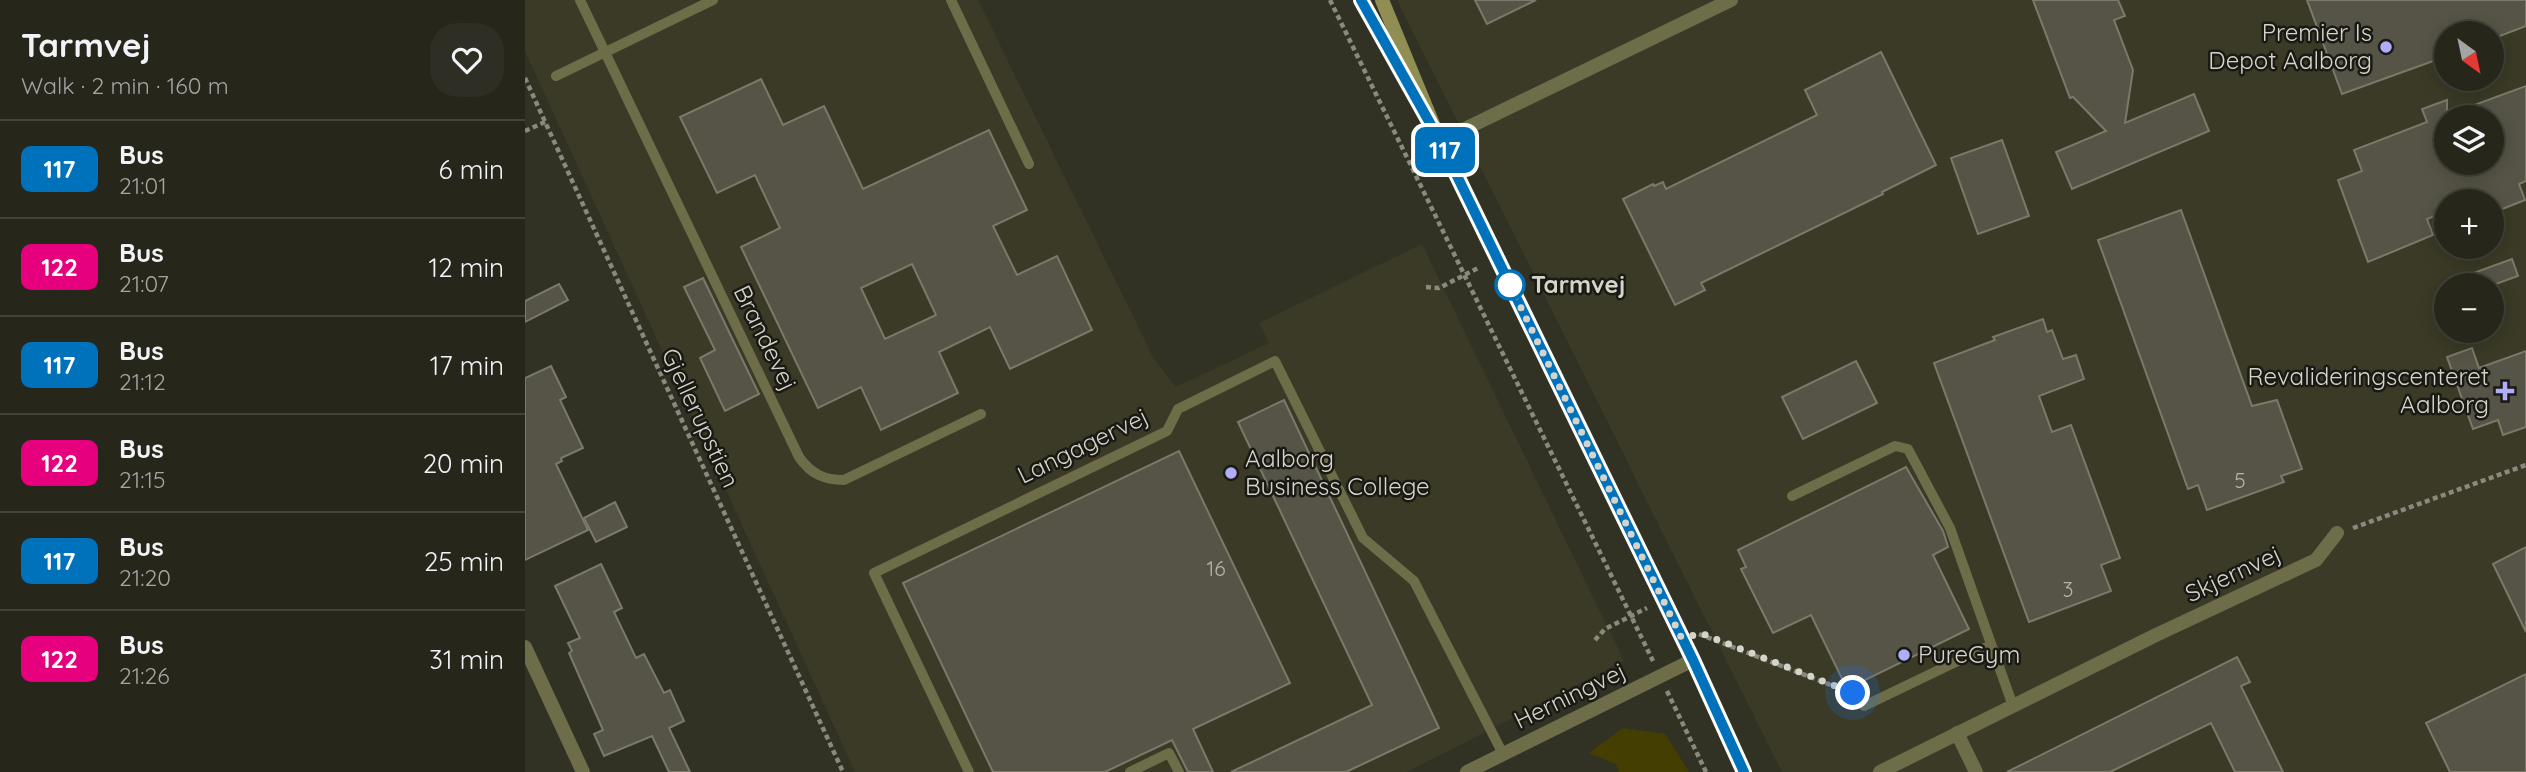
<!DOCTYPE html>
<meta charset="utf-8">
<style>
body{margin:0;font-family:Quicksand,sans-serif;background:#2e2e24;color:#f1f3f6;height:100vh;display:flex;flex-direction:column;font-size:26px;white-space:nowrap}
*{box-sizing:border-box;margin:0}
p{font-size:23px;color:#a4a5a3}
.icon{flex:none;width:38px;height:38px;fill:none;stroke:currentColor;stroke-width:2;stroke-linecap:round;stroke-linejoin:round}
.map{position:relative;flex:1;overflow:hidden}
.side{display:flex;flex-direction:column;background:#26261b;width:525px}
.side>*{flex:none}
.badge{padding:0 14px;border-radius:10px;font-size:24px;line-height:46px}
.needle{width:46px;rotate:147deg}
.fabs{position:absolute;left:1909px;top:21px;display:grid;gap:14px}
.fabs a{display:grid;place-items:center;width:70px;height:70px;border-radius:50%;background:#26261b;box-shadow:0 4px 18px #0003,0 0 0 2px #42433a;font-size:35px}
.you{position:absolute;width:35px;height:35px;margin:-18px;border:5px solid #fff;border-radius:50%;background:#1a73e8;box-shadow:0 0 0 10px #1a73e833}
.map>.badge{position:absolute;translate:-50% -50%;box-shadow:0 0 0 4px #fff}
.round{display:grid;place-items:center;flex:none;width:74px;height:74px;border-radius:28px;background:#2e2e24}
.overview{display:flex;align-items:center;justify-content:space-between;height:119px;padding:0 21px}
h1{font-size:33px;font-weight:700;line-height:52px}
ul{padding:0;list-style:none}
li{display:flex;align-items:center;gap:21px;height:98px;padding:0 21px;border-top:2px solid #42433a}
li div{flex:1}
li b{display:block;font-size:26px}
li em{font-style:normal}
li .badge{min-width:77px;font-weight:700;text-align:center}
main{display:flex;flex:1;min-height:0}
.map>svg:first-child{display:block}
.built{fill:#3b3a26;fill-rule:evenodd}
.green{fill:#443f00}
.building{fill:#555446;stroke:#7a796a;stroke-width:2;fill-rule:evenodd}
.lines{fill:none;stroke-linecap:round;stroke-linejoin:round}
.path{stroke:#89897d;stroke-width:4.5;stroke-dasharray:5 3.5;stroke-linecap:butt}
.lane{stroke:#6e6d49;stroke-width:10}
.street{stroke:#6e6d49;stroke-width:14}
.secondary{stroke:#918e54;stroke-width:14}
.line-casing{stroke:#fff;stroke-width:16}
.line{stroke:#0072bc;stroke-width:10}
.walk{stroke:#d4d4cb;stroke-width:7;stroke-dasharray:0 12.6}
.poi-dot{fill:#b1adfa;stroke:#1a1913;stroke-width:2.5}
.stop-dot{fill:#fff;stroke:#0072bc;stroke-width:3.5}
.labels{text-anchor:middle;stroke-width:5;stroke-linejoin:round;paint-order:stroke}
.number-label{font-size:21px;fill:#b4b4aa}
.poi-label{font-size:24px;fill:#d4d4cb;stroke:#1a1913;text-anchor:end}
.stop-label{font-size:24px;font-weight:bold;fill:#d4d4cb;stroke:#1a1913;text-anchor:start}
.street-label{font-size:24px;fill:#d4d4cb;stroke:#1a1913}
</style>
<main>
<section class="side">
<div class="overview"><div><h1>Tarmvej</h1><p>Walk · 2 min · 160 m</p></div><a class="round"><svg class="icon" aria-label="heart" viewBox="0 0 24 24"><path d="M12 20l-8-8c-3-5 5-10 8-4 3-6 11-1 8 4z"/></svg></a></div>
<ul>
<li><span class="badge" style="background:#0072bc;color:#fff">117</span><div><b>Bus</b><p>21:01</p></div><em>6 min</em></li>
<li><span class="badge" style="background:#e6007e;color:#fff">122</span><div><b>Bus</b><p>21:07</p></div><em>12 min</em></li>
<li><span class="badge" style="background:#0072bc;color:#fff">117</span><div><b>Bus</b><p>21:12</p></div><em>17 min</em></li>
<li><span class="badge" style="background:#e6007e;color:#fff">122</span><div><b>Bus</b><p>21:15</p></div><em>20 min</em></li>
<li><span class="badge" style="background:#0072bc;color:#fff">117</span><div><b>Bus</b><p>21:20</p></div><em>25 min</em></li>
<li><span class="badge" style="background:#e6007e;color:#fff">122</span><div><b>Bus</b><p>21:26</p></div><em>31 min</em></li>
</ul>
</section>
<div class="map">
<svg width="2001" height="772" viewBox="0 0 2001 772">
<rect width="100%" height="100%" fill="#323224"/>
<g class="built">
<path d="M0,0H453L629,359L651,387L744,343L734,323L897,244L1099,661L882,772H330L0,51Z"/>
<path d="M872,0H2001V772H1257ZM1922,33H1967V79H1922ZM1922,117H1967V163H1922ZM1922,201H1967V247H1922ZM1922,285H1967V331H1922Z"/>
</g>
<path class="green" d="M1098,728L1140,734L1164,772H1094L1091,764L1064,753Z"/>
<g class="building">
<path d="M950,0H1011L962,24Z"/>
<path d="M1508,0H1593L1600,16L1589,20L1608,70L1600,123L1669,94L1684,131L1547,189L1531,152L1581,131L1548,97L1545,98Z"/>
<path d="M1782,0H2001V26L1967,39V33H1922V56L1817,94Z"/>
<path d="M1356,52L1411,165L1357,192L1358,194L1176,283L1180,290L1150,305L1098,199L1128,184L1129,186L1138,182L1141,189L1292,115L1280,90Z"/>
<path d="M236,79L258,125L299,106L338,189L464,130L502,210L468,226L492,275L532,256L567,330L485,369L465,327L414,352L433,393L356,430L336,387L293,408L216,247L255,228L230,175L192,193L155,117ZM387,264L411,315L360,339L336,288Z"/>
<path d="M2001,86V181L1994,184L2000,200L1967,213V201H1922V211L1902,219L1908,235L1843,262L1813,180L1837,171L1829,150L1902,122L1897,109L1922,100V163H1967V117H1922V115Z"/>
<path d="M1477,140L1504,216L1453,234L1426,158Z"/>
<path d="M1656,210L1727,406L1752,400L1777,469L1756,476L1759,482L1682,510L1673,485L1663,489L1573,240Z"/>
<path d="M1987,259L1993,276L1968,285H1921V283Z"/>
<path d="M178,278L234,394L200,411L175,358L190,350L159,287Z"/>
<path d="M34,284L43,300L0,322V301Z"/>
<path d="M1518,319L1522,332L1527,330L1538,359L1551,355L1559,379L1514,396L1527,432L1546,425L1595,558L1576,565L1586,591L1504,622L1409,363L1470,340L1468,337Z"/>
<path d="M1947,348L1954,368L2001,351V427L1978,435L1973,420L1948,429L1922,357Z"/>
<path d="M1331,361L1352,403L1278,439L1257,397Z"/>
<path d="M26,366L41,397L35,400L58,448L36,458L37,461L31,464L63,530L0,560V378Z"/>
<path d="M759,400L914,728L821,772H706L847,705L713,422Z"/>
<path d="M654,451L765,683L668,729L688,772H663L647,740L580,772H468L378,583Z"/>
<path d="M1381,467L1418,531L1423,547L1408,555L1444,629L1322,689L1286,615L1248,633L1216,569L1221,567L1213,550Z"/>
<path d="M90,502L102,527L71,542L59,518Z"/>
<path d="M2001,547V632L1968,564Z"/>
<path d="M76,564L97,608L89,612L111,658L119,654L139,693L145,690L159,721L144,728L165,772H144L127,736L79,756L69,734L78,730L44,653L47,651L43,643L55,638L30,586Z"/>
<path d="M1712,657L1725,682L1716,686L1758,772H1710L1686,723L1585,772H1482Z"/>
<path d="M2001,674V772H1925L1901,723Z"/>
</g>
<g class="lines">
<g class="path">
<path d="M805,0L1128,661"/>
<path d="M0,78L318,772"/>
<path d="M0,131L20,122"/>
<path d="M901,287L914,288L955,267"/>
<path d="M1828,528L2001,465"/>
<path d="M1174,634L1329,694"/>
<path d="M1070,640L1080,629L1122,608"/>
<path d="M1142,691L1181,772"/>
</g>
<g class="lane">
<path d="M55,0L274,457C286,474 299,480 319,480L456,414"/>
<path d="M426,0L504,164"/>
<path d="M31,76L188,0"/>
<path d="M1267,496L1370,446L1383,449L1425,528L1488,706"/>
<path d="M1339,706L1466,645"/>
<path d="M444,772L349,573L642,431L653,409L750,361L838,538L889,581L978,754"/>
<path d="M605,772L644,753L654,772"/>
</g>
<g class="street">
<path d="M915,141L1206,0"/>
<path d="M0,647L58,772"/>
<path d="M1432,733L1451,772"/>
<path d="M942,772L1168,660"/>
<path d="M1355,772L1631,635L1791,560L1812,533"/>
</g>
<g class="secondary">
<path d="M836,0L884,85"/>
<path d="M857,0L915,141L1168,660L1219,772"/>
</g>
</g>
<g class="lines">
<g class="line-casing">
<path id="line" d="M836,0L915,141L1168,660L1219,772"/>
</g>
<use href="#line" class="line"/>
<path class="walk" d="M985,285L1156,637L1178,634L1328,693"/>
</g>
<g class="poi-dot">
<circle cx="1861" cy="47" r="7"/>
<path d="M1976.5 380.5h7v7h7v7h-7v7h-7v-7h-7v-7h7z"/>
<circle cx="706" cy="473" r="7"/>
<circle cx="1379" cy="655" r="7"/>
</g>
<circle class="stop-dot" cx="985" cy="285" r="14"/>
<g class="labels">
<g class="number-label">
<text x="1715" y="488">5</text>
<text x="691" y="576">16</text>
<text x="1543" y="597">3</text>
</g>
<g class="poi-label">
<text x="1847" y="41">Premier Is<tspan x="1847" dy="28">Depot Aalborg</tspan></text>
<text x="1964" y="385">Revalideringscenteret<tspan x="1964" dy="28">Aalborg</tspan></text>
<text x="720" y="467" text-anchor="start">Aalborg<tspan x="720" dy="28">Business College</tspan></text>
<text x="1393" y="663" text-anchor="start">PureGym</text>
</g>
<g class="stop-label">
<text x="1006" y="293">Tarmvej</text>
</g>
<g class="street-label">
<text transform="translate(240 338) rotate(64)" y="8">Brandevej</text>
<text transform="translate(175 418) rotate(65)" y="8">Gjellerupstien</text>
<text transform="translate(558 446) rotate(-26)" y="8">Langagervej</text>
<text transform="translate(1708 574) rotate(-25)" y="8">Skjernvej</text>
<text transform="translate(1045 696) rotate(-26)" y="8">Herningvej</text>
</g>
</g>
</svg>
<div class="fabs">
<a><svg class="needle" viewBox="-14 -14 28 28"><path d="M0-13l5 13h-10z" fill="#e53935"/><path d="M0 13l5-13h-10z" fill="#a4a5a3"/></svg></a>
<a><svg class="icon" aria-label="layers" viewBox="0 0 24 24"><path d="M12 4l9 5-9 5-9-5zM3 14l9 5 9-5"/></svg></a>
<a>+</a>
<a>−</a>
</div>
<div class="you" style="left:1328px;top:693px"></div>
<b class="badge" style="left:920px;top:150px;background:#0072bc;color:#fff">117</b>
</div>
</main>
